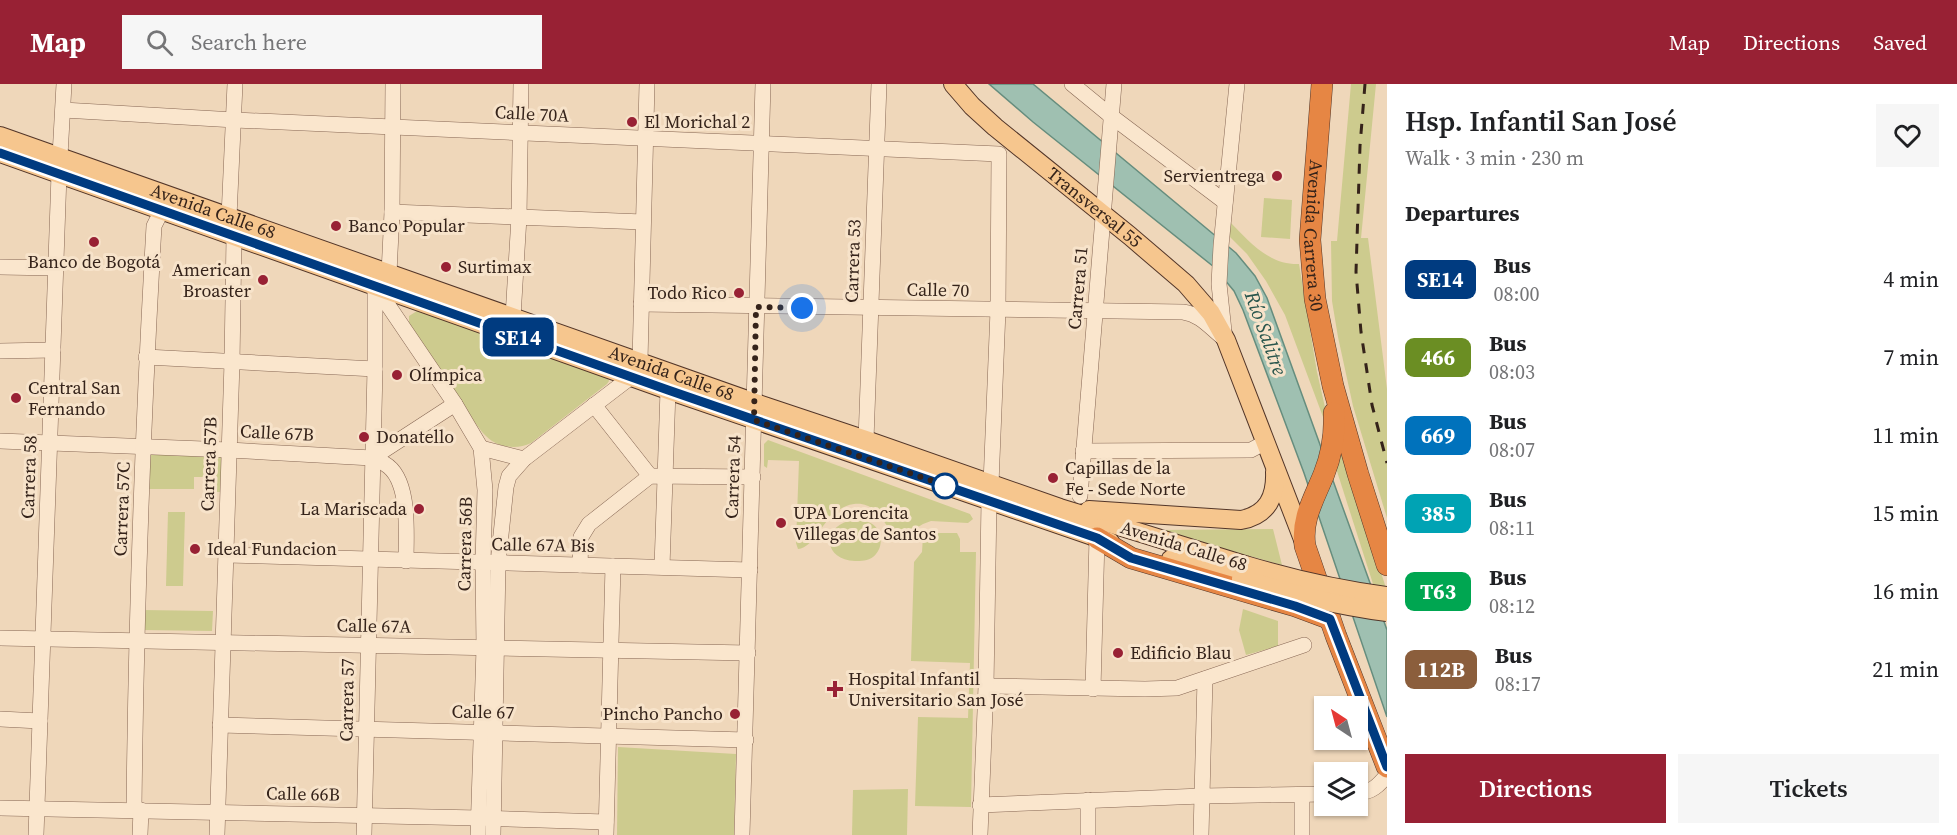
<!DOCTYPE html>
<meta charset="utf-8">
<style>
body{margin:0;font-family:"Source Serif 4",serif;background:#f6f6f6;color:#202124;height:100vh;display:flex;flex-direction:column;font-size:22px;white-space:nowrap}
*{box-sizing:border-box;margin:0}
p{font-size:20px;color:#757577}
.icon{flex:none;width:33px;height:33px;fill:none;stroke:currentColor;stroke-width:2;stroke-linecap:round;stroke-linejoin:round}
.map{position:relative;flex:1;overflow:hidden}
.drawer{display:flex;flex-direction:column;background:#fff;width:570px}
.drawer>*{flex:none}
.badge{padding:0 12px;border-radius:9px;font-size:21px;line-height:39px}
.needle{width:39px;rotate:324deg}
.fabs{position:absolute;left:1314px;top:612px;display:grid;gap:12px}
.fabs a{display:grid;place-items:center;width:54px;height:54px;border-radius:0px;background:#fff;box-shadow:0 2px 4px #0004;font-size:30px}
.you{position:absolute;width:30px;height:30px;margin:-15px;border:4px solid #fff;border-radius:50%;background:#1a73e8;box-shadow:0 0 0 9px #1a73e833}
.map>.badge{position:absolute;translate:-50% -50%;box-shadow:0 0 0 3px #fff}
h2{padding:0 18px;font-size:22px;line-height:54px}
.round{display:grid;place-items:center;flex:none;width:63px;height:63px;border-radius:0px;background:#f6f6f6}
.head{display:flex;align-items:center;justify-content:space-between;height:102px;padding:0 18px}
h1{font-size:28px;font-weight:600;line-height:45px}
.primary-button{display:flex;gap:12px;margin-top:auto;padding:12px 18px}
.primary-button a{flex:1;height:69px;border-radius:0px;background:#982134;color:#fff;font-size:24px;font-weight:600;line-height:69px;text-align:center}
.primary-button a+a{background:#f6f6f6;color:#202124}
ul{padding:0;list-style:none}
li{display:flex;align-items:center;gap:18px;height:78px;padding:0 18px}
li div{flex:1}
li b{display:block;font-size:22px}
li em{font-style:normal}
li .badge{min-width:66px;font-weight:700;text-align:center}
header{display:flex;align-items:center;gap:36px;box-sizing:border-box;height:84px;padding:0 30px;background:#982134;color:#fff}
header strong{font-size:28px}
nav{display:flex;gap:33px;margin-inline-start:auto;font-size:21px}
.search{width:420px;height:54px;background:#f6f6f6;display:flex;align-items:center;gap:15px;box-sizing:border-box;padding:0 21px;border-radius:0px;color:#757577;font-size:22px}
main{display:flex;flex:1;min-height:0}
.map>svg:first-child{display:block}
.green{fill:#cdcb8e}
.water{fill:#9fc0b1;stroke:#668d7e;stroke-width:1.5}
.lines{fill:none;stroke-linecap:round;stroke-linejoin:round}
.minor-casing{stroke:#876754;stroke-width:16}
.major-casing{stroke:#533629;stroke-width:20}
.highway-casing{stroke:#533629;stroke-width:22}
.minor{stroke:#fae6cd;stroke-width:15}
.major{stroke:#f6c68e;stroke-width:18}
.highway{stroke:#e68644;stroke-width:21}
.rail{stroke:#35231a;stroke-width:3;stroke-dasharray:10 10;stroke-linecap:butt}
.major-bridge-casing{stroke:#533629;stroke-width:20;stroke-linecap:butt}
.major-bridge{stroke:#f6c68e;stroke-width:18}
.line-casing{stroke:#fff;stroke-width:14}
.line{stroke:#003b80;stroke-width:9}
.walk{stroke:#35231a;stroke-width:6;stroke-dasharray:0 10.8}
.poi-dot{fill:#982134;stroke:#f7e3ca;stroke-width:2}
.stop-dot{fill:#fff;stroke:#003b80;stroke-width:3}
.labels{text-anchor:middle;stroke-width:6;stroke-linejoin:round;paint-order:stroke}
.street-label{font-size:18px;fill:#35231a;stroke:#f7e3ca}
.poi-label{font-size:18px;fill:#35231a;stroke:#f7e3ca;text-anchor:start}
.water-label{font-size:20px;font-style:italic;fill:#28554c;stroke:#f7e3ca}
</style>
<header>
<strong>Map</strong>
<div class="search"><svg class="icon" aria-label="search" viewBox="0 0 24 24"><circle cx="10" cy="10" r="6"/><path d="M15 15l6 6"/></svg>Search here</div>
<nav><a>Map</a><a>Directions</a><a>Saved</a></nav>
</header>
<main>
<div class="map">
<svg width="1387" height="751" viewBox="0 0 1387 751">
<rect width="100%" height="100%" fill="#efd7ba"/>
<g class="green">
<path d="M1351,0H1376L1361,154H1368L1387,305V434L1353,322L1338,253L1332,217L1331,157H1337Z"/>
<path d="M1264,114L1292,116L1290,155L1261,153Z"/>
<path d="M1229,137C1249,157 1268,181 1299,180L1317,288L1329,341H1326L1285,231L1266,197L1247,170L1228,151Z"/>
<path d="M417,227L603,289L607,291L609,297L607,300L531,359C519,365 503,364 492,357C483,351 477,341 471,333C448,304 429,271 409,240V232Z"/>
<path d="M768,356L970,430L973,435L968,439L931,437L923,440L900,454C885,449 881,417 854,420C824,424 818,463 798,465L796,459L799,377L768,376L767,384L764,382V360Z"/>
<path d="M1340,362L1386,504L1374,503L1335,381Z"/>
<path d="M146,368L224,369L222,408H208V393H194V405H146Z"/>
<path d="M168,428H185L183,502H166Z"/>
<path d="M849,437C855,437 862,436 868,438C883,443 885,464 873,473C868,477 861,477 855,477C824,476 821,444 849,437Z"/>
<path d="M1273,445L1282,481L1157,446Z"/>
<path d="M928,449H957L960,455V468H976L971,723L915,722L918,633L968,634L970,579L911,577L914,478L922,468L923,452Z"/>
<path d="M1243,525L1278,537V562L1246,571L1239,546Z"/>
<path d="M142,526L213,527L212,547L142,546Z"/>
<path d="M618,663L736,670L734,751H617Z"/>
<path d="M908,705L907,751H852L853,706Z"/>
</g>
<path class="water" d="M989,0H1033L1236,169L1255,192L1267,214L1387,546V633L1304,389L1243,226L1234,207L1214,183L1033,38Z"/>
<g class="lines">
<g class="minor-casing">
<g id="minor">
<path d="M1072,0L1111,32L1225,118"/>
<path d="M63,26L235,36L999,70L998,226L991,400"/>
<path d="M392,128L643,138"/>
<path d="M229,133L235,0"/>
<path d="M0,183L55,184"/>
<path d="M389,189L392,128L393,0"/>
<path d="M375,202L455,320L481,364L485,406L483,479L484,564L478,751"/>
<path d="M641,220L1183,228C1199,230 1209,242 1221,252"/>
<path d="M513,233L519,133L521,0"/>
<path d="M1224,247L1219,200L1221,162L1237,0"/>
<path d="M0,267L53,266"/>
<path d="M146,273L375,285"/>
<path d="M640,277L647,0"/>
<path d="M594,321L650,392"/>
<path d="M866,356L879,0"/>
<path d="M0,357L229,366L372,374C377,376 382,377 385,380C411,395 406,451 406,477"/>
<path d="M481,364L524,375"/>
<path d="M1083,367L1251,366L1266,358"/>
<path d="M372,374L455,320"/>
<path d="M1080,412L1114,0"/>
<path d="M227,471L750,486"/>
<path d="M580,481L581,453L589,440L650,392L753,393"/>
<path d="M662,483L668,306"/>
<path d="M0,554L748,569"/>
<path d="M986,602L1145,605L1177,604L1304,561"/>
<path d="M1093,605L1097,454"/>
<path d="M0,635L40,637"/>
<path d="M220,641L746,656"/>
<path d="M1358,709C1372,708 1378,702 1387,691"/>
<path d="M1302,711V751"/>
<path d="M980,721L1202,712L1324,710"/>
<path d="M0,724L479,734L606,738"/>
<path d="M134,726C136,531 143,336 154,142L161,128"/>
<path d="M36,751L59,90L64,0"/>
<path d="M140,751L141,726"/>
<path d="M217,751L232,278L234,153"/>
<path d="M364,751L375,285V202"/>
<path d="M493,751L498,479L506,403L509,392L524,375L631,293"/>
<path d="M606,751L613,482"/>
<path d="M742,751L763,0"/>
<path d="M980,751L986,602L989,417"/>
<path d="M1088,751V716"/>
<path d="M1201,751L1205,595"/>
</g>
</g>
<g class="major-casing">
<g id="major">
<path id="s1" d="M953,0L972,22L995,43L1130,152L1186,200L1211,229L1226,256L1304,458"/>
<path id="s2" d="M0,52L767,323L866,356L1060,424L1245,481"/>
<path d="M0,69L668,306L1110,458"/>
<path d="M1089,426L1241,436C1268,431 1276,412 1275,388"/>
<path d="M1171,475L1241,495"/>
</g>
</g>
<g class="highway-casing">
<g id="highway">
<path id="s3" d="M1322,0L1310,156L1315,215L1333,302L1358,390L1387,481"/>
<path d="M1334,329C1335,350 1332,370 1324,390C1314,415 1301,435 1305,462L1336,552L1387,683"/>
<path d="M1097,454L1131,474L1295,522L1330,535"/>
</g>
</g>
<use href="#minor" class="minor"/>
<use href="#major" class="major"/>
<use href="#highway" class="highway"/>
<path class="rail" d="M1365,0L1360,62L1356,188L1361,248L1372,321L1387,379"/>
<g class="major-bridge-casing">
<g id="major-bridge">
<path d="M1245,481C1292,495 1338,506 1387,512"/>
<path d="M1241,495C1290,509 1337,522 1387,528"/>
</g>
</g>
<use href="#major-bridge" class="major-bridge"/>
</g>
<g class="lines">
<g class="line-casing">
<path id="line" d="M0,69L668,306L1097,454L1131,474L1295,522L1330,535L1387,683"/>
</g>
<use href="#line" class="line"/>
<path class="walk" d="M802,224L756,223L754,336L953,404L945,402"/>
</g>
<g class="poi-dot">
<circle cx="632" cy="38" r="6"/>
<circle cx="1277" cy="92" r="6"/>
<circle cx="336" cy="142" r="6"/>
<circle cx="94" cy="158" r="6"/>
<circle cx="446" cy="183" r="6"/>
<circle cx="263" cy="196" r="6"/>
<circle cx="739" cy="209" r="6"/>
<circle cx="397" cy="291" r="6"/>
<circle cx="16" cy="314" r="6"/>
<circle cx="364" cy="353" r="6"/>
<circle cx="1053" cy="394" r="6"/>
<circle cx="419" cy="425" r="6"/>
<circle cx="781" cy="439" r="6"/>
<circle cx="195" cy="465" r="6"/>
<circle cx="1118" cy="569" r="6"/>
<path d="M832 596h6v6h6v6h-6v6h-6v-6h-6v-6h6z"/>
<circle cx="735" cy="630" r="6"/>
</g>
<circle class="stop-dot" cx="945" cy="402" r="12"/>
<g class="labels">
<g class="street-label">
<text transform="translate(532 30) rotate(3)" y="6">Calle 70A</text>
<text dy="6" stroke="none"><textPath href="#s1" startOffset="188">Transversal 55</textPath></text>
<text dy="6" stroke="none"><textPath href="#s2" startOffset="226">Avenida Calle 68</textPath></text>
<text dy="6" stroke="none"><textPath href="#s3" startOffset="152">Avenida Carrera 30</textPath></text>
<text transform="translate(853 177) rotate(-88)" y="6">Carrera 53</text>
<text transform="translate(1078 204) rotate(-85)" y="6">Carrera 51</text>
<text transform="translate(938 206) rotate(1)" y="6">Calle 70</text>
<text dy="6" stroke="none"><textPath href="#s2" startOffset="712">Avenida Calle 68</textPath></text>
<text transform="translate(277 349) rotate(3)" y="6">Calle 67B</text>
<text transform="translate(209 380) rotate(-88)" y="6">Carrera 57B</text>
<text transform="translate(29 393) rotate(-88)" y="6">Carrera 58</text>
<text transform="translate(733 393) rotate(-88)" y="6">Carrera 54</text>
<text transform="translate(122 425) rotate(-88)" y="6">Carrera 57C</text>
<text transform="translate(465 460) rotate(-89)" y="6">Carrera 56B</text>
<text transform="translate(543 461) rotate(1)" y="6">Calle 67A Bis</text>
<text transform="translate(1184 462) rotate(17)" y="6">Avenida Calle 68</text>
<text transform="translate(374 542) rotate(1)" y="6">Calle 67A</text>
<text transform="translate(347 616) rotate(-89)" y="6">Carrera 57</text>
<text transform="translate(483 628) rotate(1)" y="6">Calle 67</text>
<text transform="translate(303 710) rotate(1)" y="6">Calle 66B</text>
</g>
<g class="poi-label">
<text x="644" y="44">El Morichal 2</text>
<text x="1265" y="98" text-anchor="end">Servientrega</text>
<text x="348" y="148">Banco Popular</text>
<text x="94" y="184" text-anchor="middle">Banco de Bogotá</text>
<text x="458" y="189">Surtimax</text>
<text x="251" y="192" text-anchor="end">American<tspan x="251" dy="21">Broaster</tspan></text>
<text x="727" y="215" text-anchor="end">Todo Rico</text>
<text x="409" y="297">Olímpica</text>
<text x="28" y="310">Central San<tspan x="28" dy="21">Fernando</tspan></text>
<text x="376" y="359">Donatello</text>
<text x="1065" y="390">Capillas de la<tspan x="1065" dy="21">Fe - Sede Norte</tspan></text>
<text x="407" y="431" text-anchor="end">La Mariscada</text>
<text x="793" y="435">UPA Lorencita<tspan x="793" dy="21">Villegas de Santos</tspan></text>
<text x="207" y="471">Ideal Fundacion</text>
<text x="1130" y="575">Edificio Blau</text>
<text x="848" y="601">Hospital Infantil<tspan x="848" dy="21">Universitario San José</tspan></text>
<text x="723" y="636" text-anchor="end">Pincho Pancho</text>
</g>
<g class="water-label">
<text transform="translate(1266 249) rotate(70)" y="7">Río Salitre</text>
</g>
</g>
</svg>
<div class="fabs">
<a><svg class="needle" viewBox="-14 -14 28 28"><path d="M0-13l5 13h-10z" fill="#e53935"/><path d="M0 13l5-13h-10z" fill="#757577"/></svg></a>
<a><svg class="icon" aria-label="layers" viewBox="0 0 24 24"><path d="M12 4l9 5-9 5-9-5zM3 14l9 5 9-5"/></svg></a>
</div>
<div class="you" style="left:802px;top:224px"></div>
<b class="badge" style="left:518px;top:253px;background:#003b80;color:#fff">SE14</b>
</div>
<section class="drawer">
<div class="head"><div><h1>Hsp. Infantil San José</h1><p>Walk · 3 min · 230 m</p></div><a class="round"><svg class="icon" aria-label="heart" viewBox="0 0 24 24"><path d="M12 20l-8-8c-3-5 5-10 8-4 3-6 11-1 8 4z"/></svg></a></div>
<h2>Departures</h2>
<ul>
<li><span class="badge" style="background:#003b80;color:#fff">SE14</span><div><b>Bus</b><p>08:00</p></div><em>4 min</em></li>
<li><span class="badge" style="background:#6b8e23;color:#fff">466</span><div><b>Bus</b><p>08:03</p></div><em>7 min</em></li>
<li><span class="badge" style="background:#0072bc;color:#fff">669</span><div><b>Bus</b><p>08:07</p></div><em>11 min</em></li>
<li><span class="badge" style="background:#00a3b4;color:#fff">385</span><div><b>Bus</b><p>08:11</p></div><em>15 min</em></li>
<li><span class="badge" style="background:#00a651;color:#fff">T63</span><div><b>Bus</b><p>08:12</p></div><em>16 min</em></li>
<li><span class="badge" style="background:#8b5e3c;color:#fff">112B</span><div><b>Bus</b><p>08:17</p></div><em>21 min</em></li>
</ul>
<div class="primary-button"><a>Directions</a><a>Tickets</a></div>
</section>
</main>
